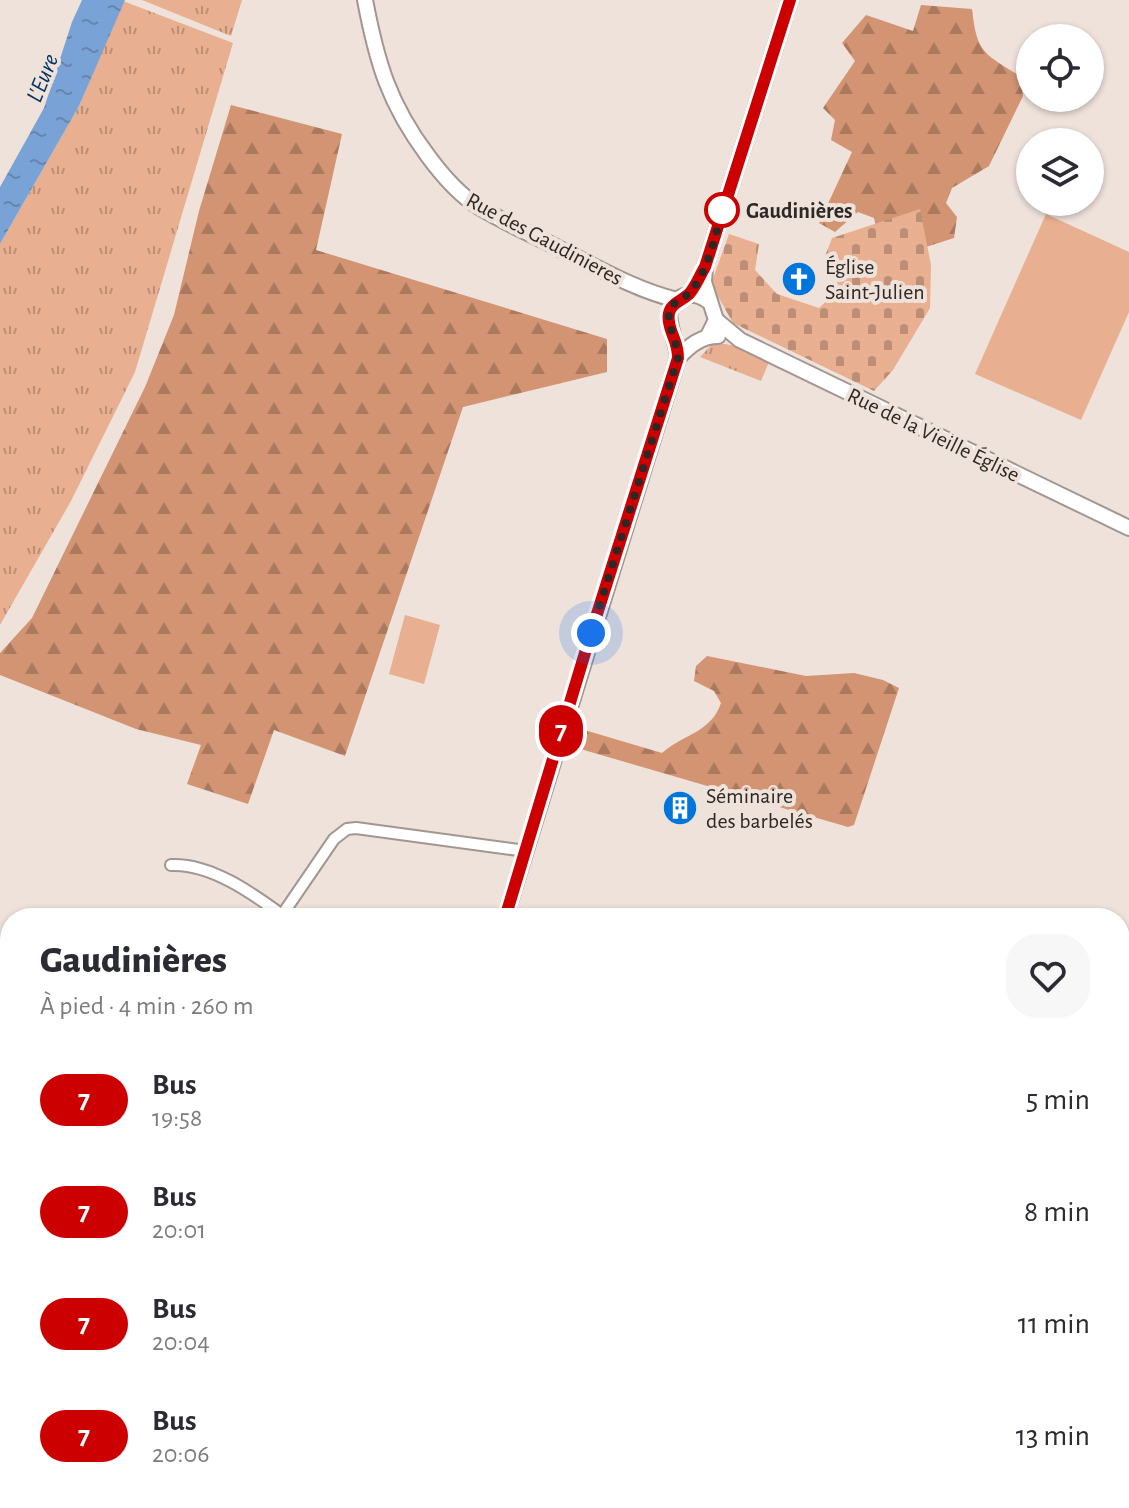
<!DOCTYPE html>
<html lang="fr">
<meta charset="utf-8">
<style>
body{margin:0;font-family:"Alegreya Sans",sans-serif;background:#f7f7f7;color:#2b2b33;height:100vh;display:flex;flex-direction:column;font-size:30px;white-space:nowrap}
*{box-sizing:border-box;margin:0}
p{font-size:26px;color:#7c7c81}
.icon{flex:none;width:44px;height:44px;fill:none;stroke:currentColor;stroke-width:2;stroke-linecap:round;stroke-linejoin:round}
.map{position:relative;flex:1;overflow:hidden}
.sheet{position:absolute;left:0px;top:908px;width:1130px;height:600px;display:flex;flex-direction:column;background:#fff;border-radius:32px 32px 0 0;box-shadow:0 2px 6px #0004}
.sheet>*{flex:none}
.badge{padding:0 16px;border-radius:26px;font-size:28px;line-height:52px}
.controls{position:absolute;left:1016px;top:24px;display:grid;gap:16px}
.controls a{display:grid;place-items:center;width:88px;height:88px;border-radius:50%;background:#fff;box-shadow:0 2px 6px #0004;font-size:40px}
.you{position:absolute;width:40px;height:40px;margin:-20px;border:6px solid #fff;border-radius:50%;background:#1a73e8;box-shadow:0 0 0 12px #1a73e833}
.map>.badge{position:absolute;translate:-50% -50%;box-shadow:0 0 0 4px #fff}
.round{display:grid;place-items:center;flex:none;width:84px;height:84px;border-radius:32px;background:#f7f7f7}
.summary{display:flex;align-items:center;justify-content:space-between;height:136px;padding:0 40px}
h1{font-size:38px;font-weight:800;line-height:60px}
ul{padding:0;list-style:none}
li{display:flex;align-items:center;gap:24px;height:112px;padding:0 40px}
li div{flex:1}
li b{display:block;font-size:30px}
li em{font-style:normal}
li .badge{min-width:88px;font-weight:700;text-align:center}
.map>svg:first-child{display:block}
.grass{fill:url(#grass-tufts)}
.forest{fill:url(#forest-firs)}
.cemetery{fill:url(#cemetery-stones)}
.garden{fill:#e8af90}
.water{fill:url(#water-ripples)}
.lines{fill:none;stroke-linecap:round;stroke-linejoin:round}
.minor-casing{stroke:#a29690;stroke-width:14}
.tertiary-casing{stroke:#a29690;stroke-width:18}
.secondary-casing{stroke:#a29690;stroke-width:18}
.primary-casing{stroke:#ac7353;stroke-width:20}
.minor{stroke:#fff;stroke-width:10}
.tertiary{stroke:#fff;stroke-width:14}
.secondary{stroke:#fff;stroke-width:14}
.primary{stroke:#f7c3a7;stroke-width:16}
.line-casing{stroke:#fff;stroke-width:18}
.line{stroke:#c00;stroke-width:12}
.walk{stroke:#2d2825;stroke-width:8;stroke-dasharray:0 14.4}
.stop-dot{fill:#fff;stroke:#c00;stroke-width:4}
.labels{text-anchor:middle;stroke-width:8;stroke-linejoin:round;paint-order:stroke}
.stop-label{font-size:22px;font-weight:bold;fill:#2d2825;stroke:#efe2db;text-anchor:start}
.street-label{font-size:22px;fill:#2d2825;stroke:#efe2db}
.poi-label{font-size:22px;fill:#2d2825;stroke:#efe2db;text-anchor:start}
.water-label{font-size:24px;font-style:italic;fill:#053260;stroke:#efe2db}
</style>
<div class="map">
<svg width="1129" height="1508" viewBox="0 0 1129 1508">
<defs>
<pattern id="grass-tufts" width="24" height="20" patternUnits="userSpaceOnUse" patternTransform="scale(2)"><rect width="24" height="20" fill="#e8af90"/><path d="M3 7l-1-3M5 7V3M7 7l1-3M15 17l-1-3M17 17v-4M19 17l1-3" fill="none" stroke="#bc8e75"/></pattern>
<pattern id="forest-firs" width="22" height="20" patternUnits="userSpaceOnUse" patternTransform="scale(2)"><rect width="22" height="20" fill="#d29473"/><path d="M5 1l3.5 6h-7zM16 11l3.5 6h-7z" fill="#ab795e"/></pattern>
<pattern id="cemetery-stones" width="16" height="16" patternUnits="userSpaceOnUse" patternTransform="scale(2)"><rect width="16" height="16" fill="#e8af90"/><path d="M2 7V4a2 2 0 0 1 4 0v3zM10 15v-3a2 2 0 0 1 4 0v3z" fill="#bc8e75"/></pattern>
<pattern id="water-ripples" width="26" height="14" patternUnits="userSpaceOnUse" patternTransform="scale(2)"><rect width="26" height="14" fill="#79a3d6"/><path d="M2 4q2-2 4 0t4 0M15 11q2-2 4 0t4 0" fill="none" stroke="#6485ad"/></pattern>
</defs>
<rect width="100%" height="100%" fill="#efe2db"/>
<g class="grass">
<path d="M142,0H242L231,36Z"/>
<path d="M123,1L233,43L135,372L71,501L0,625V244L79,106Z"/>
<path d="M714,342L736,346L769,362L761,381L700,357Z"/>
<path d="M0,1399L10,1405V1443L7,1449L0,1447Z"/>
</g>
<g class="forest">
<path d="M921,5L972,9C977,54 984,53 1020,76L1023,96L989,166L952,188L946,203L957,217L954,238L901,255L883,257L874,218L858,212L835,232L819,223L852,152L831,140L835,120L823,108L855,61L842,43L866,15L913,31Z"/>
<path d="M231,105L342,134L316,250L607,339V372L463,407L345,756L274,730L248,804L187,784L201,745L136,729L0,675V653L32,618L145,387L174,315L199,211Z"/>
<path d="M707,656L806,676L854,673L883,680L899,688L854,825L848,827L577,748L573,745L577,732L581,729L662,753C683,734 711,733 721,703L714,691L694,681L696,666Z"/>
<path d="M0,1090L10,1094V1125L6,1124L0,1140Z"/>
<path d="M0,1166L10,1172V1205L0,1199Z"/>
</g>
<path class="cemetery" d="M920,209L931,265L930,308L893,370L874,391L733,323L711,284L729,234L759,244L755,270L777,294L819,308L835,293L838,278L824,259L832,238Z"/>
<g class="garden">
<path d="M1046,214L1129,252V312L1081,420L975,374Z"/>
<path d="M405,615L440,625L424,684L389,674Z"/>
</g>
<path class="water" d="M82,0H125L79,106L0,244V187L44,108L72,22Z"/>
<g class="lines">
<g class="minor-casing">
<g id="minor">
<path d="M171,865C210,863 252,893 282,915"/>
<path d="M280,918L334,839L347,829L356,828L526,851"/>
<path d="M0,1389L10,1392"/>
<path d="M0,1480L10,1462"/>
</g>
</g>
<g class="tertiary-casing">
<path id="tertiary" d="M365,0C377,63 389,104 428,156C442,175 459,195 479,207C505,223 533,235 560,249C598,268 636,290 677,300"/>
</g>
<g class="secondary-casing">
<g id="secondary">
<path d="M716,320L740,340L1129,528"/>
<path d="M708,336L716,320L704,282L705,267L790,0"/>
<path d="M678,358C689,346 701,336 718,336"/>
<path d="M505,918L678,358C678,338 655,307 684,296C693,293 701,296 708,301"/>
<path d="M325,1508L328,1498"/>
</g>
</g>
<g class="primary-casing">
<g id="primary">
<path d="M0,1059L10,1064"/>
<path d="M0,1078L10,1083"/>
<path d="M973,1498L997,1508"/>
<path d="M1018,1498L1040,1508"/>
</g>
</g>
<use href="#minor" class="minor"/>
<use href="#tertiary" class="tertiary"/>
<use href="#secondary" class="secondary"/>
<use href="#primary" class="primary"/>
</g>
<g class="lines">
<g class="line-casing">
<path id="line" d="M505,918L591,633L678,358C678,341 671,336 669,322C666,304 679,303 689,294C695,288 700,275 705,267L790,0"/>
</g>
<use href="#line" class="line"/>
<path class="walk" d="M591,633L678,358C678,343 667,325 669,315C670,301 682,301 689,293C707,275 716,234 722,210"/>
</g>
<defs>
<g id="church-disc" transform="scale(1.8)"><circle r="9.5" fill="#0075dc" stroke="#efe2db"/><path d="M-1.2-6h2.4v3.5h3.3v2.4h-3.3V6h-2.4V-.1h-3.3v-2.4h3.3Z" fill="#fff"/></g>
<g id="building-disc" transform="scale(1.8)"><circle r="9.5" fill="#0075dc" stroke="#efe2db"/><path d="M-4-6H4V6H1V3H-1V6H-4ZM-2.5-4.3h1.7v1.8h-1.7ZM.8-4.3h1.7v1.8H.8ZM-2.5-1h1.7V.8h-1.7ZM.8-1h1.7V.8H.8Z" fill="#fff"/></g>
</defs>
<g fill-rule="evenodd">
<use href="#church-disc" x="799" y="279"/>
<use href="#building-disc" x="680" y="808"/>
</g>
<circle class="stop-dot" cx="722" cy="210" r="16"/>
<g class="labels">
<g class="stop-label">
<text x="746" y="218">Gaudinières</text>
</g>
<g class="street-label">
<text transform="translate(545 238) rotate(28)" y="8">Rue des Gaudinieres</text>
<text transform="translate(934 434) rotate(26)" y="8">Rue de la Vieille Église</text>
</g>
<g class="poi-label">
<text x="825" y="274">Église<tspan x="825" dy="25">Saint-Julien</tspan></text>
<text x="706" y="803">Séminaire<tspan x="706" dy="25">des barbelés</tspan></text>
</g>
<g class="water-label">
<text transform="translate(42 78) rotate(-68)" y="8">L'Eure</text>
</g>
</g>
</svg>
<div class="controls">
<a><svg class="icon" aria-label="locate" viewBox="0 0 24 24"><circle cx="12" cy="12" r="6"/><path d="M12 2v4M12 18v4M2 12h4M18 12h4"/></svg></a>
<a><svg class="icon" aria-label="layers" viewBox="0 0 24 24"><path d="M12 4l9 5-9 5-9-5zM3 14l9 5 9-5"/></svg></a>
</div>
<div class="you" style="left:591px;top:633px"></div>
<b class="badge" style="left:561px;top:731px;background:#c00;color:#fff">7</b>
<section class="sheet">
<div class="summary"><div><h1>Gaudinières</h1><p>À pied · 4 min · 260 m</p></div><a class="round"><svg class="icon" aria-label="heart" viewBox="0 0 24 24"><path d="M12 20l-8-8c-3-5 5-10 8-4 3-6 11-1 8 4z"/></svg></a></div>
<ul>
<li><span class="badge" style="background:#c00;color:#fff">7</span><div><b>Bus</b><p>19:58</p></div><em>5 min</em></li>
<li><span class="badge" style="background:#c00;color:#fff">7</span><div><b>Bus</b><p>20:01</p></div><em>8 min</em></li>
<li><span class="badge" style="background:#c00;color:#fff">7</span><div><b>Bus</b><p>20:04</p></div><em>11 min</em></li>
<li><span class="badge" style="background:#c00;color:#fff">7</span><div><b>Bus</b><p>20:06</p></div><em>13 min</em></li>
</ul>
</section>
</div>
